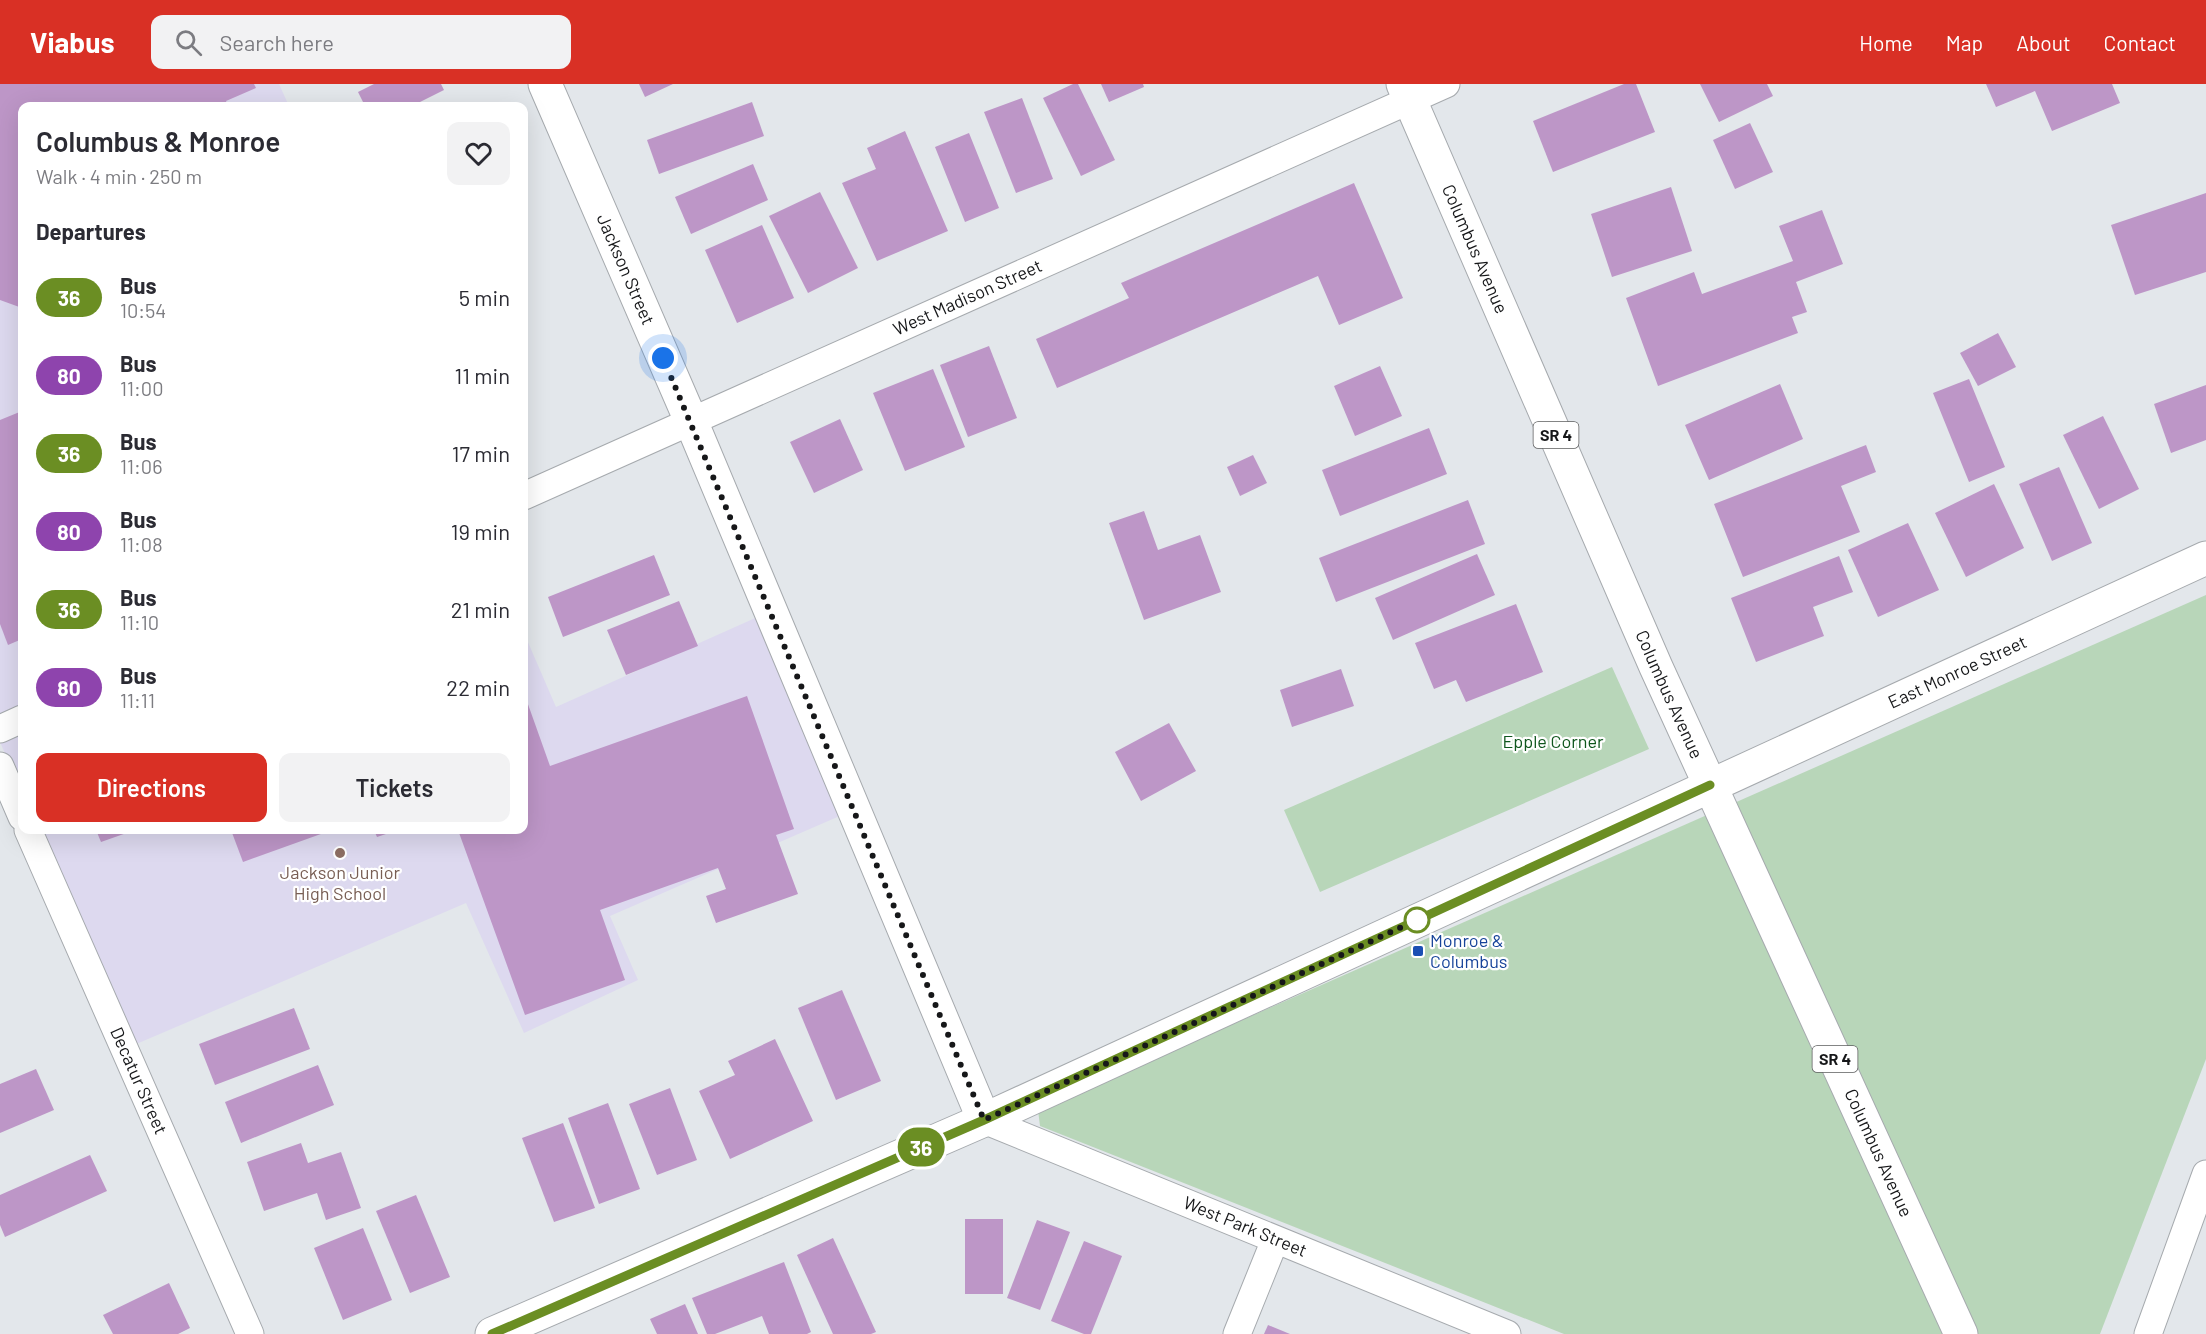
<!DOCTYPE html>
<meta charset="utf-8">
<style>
body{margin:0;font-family:Barlow,sans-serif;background:#f2f2f3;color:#2b2b33;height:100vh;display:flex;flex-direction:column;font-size:22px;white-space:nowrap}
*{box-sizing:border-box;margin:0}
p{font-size:20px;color:#7c7c81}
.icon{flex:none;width:33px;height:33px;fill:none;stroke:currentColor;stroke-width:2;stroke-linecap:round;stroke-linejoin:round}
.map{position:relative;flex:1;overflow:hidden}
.details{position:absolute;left:18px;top:18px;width:510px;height:732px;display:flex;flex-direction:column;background:#fff;border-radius:12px;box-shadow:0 6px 24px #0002}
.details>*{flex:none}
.badge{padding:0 12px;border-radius:20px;font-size:21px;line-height:39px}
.you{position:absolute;width:30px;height:30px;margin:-15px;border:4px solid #fff;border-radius:50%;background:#1a73e8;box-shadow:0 0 0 9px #1a73e833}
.map>.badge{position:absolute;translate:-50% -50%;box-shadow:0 0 0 3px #fff}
h2{padding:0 18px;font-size:22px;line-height:54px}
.round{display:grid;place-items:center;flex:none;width:63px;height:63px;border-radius:12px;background:#f2f2f3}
.head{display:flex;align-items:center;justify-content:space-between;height:102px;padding:0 18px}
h1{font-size:28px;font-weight:600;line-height:45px}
.action{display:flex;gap:12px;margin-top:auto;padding:12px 18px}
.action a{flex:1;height:69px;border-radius:12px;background:#d93025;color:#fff;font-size:24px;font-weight:600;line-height:69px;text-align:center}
.action a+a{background:#f2f2f3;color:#2b2b33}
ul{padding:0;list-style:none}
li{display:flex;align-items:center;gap:18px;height:78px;padding:0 18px}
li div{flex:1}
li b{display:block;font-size:22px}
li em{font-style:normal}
li .badge{min-width:66px;font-weight:700;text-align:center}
header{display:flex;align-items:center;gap:36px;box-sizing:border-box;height:84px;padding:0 30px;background:#d93025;color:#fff}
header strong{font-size:28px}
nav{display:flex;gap:33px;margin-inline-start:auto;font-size:21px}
.search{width:420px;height:54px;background:#f2f2f3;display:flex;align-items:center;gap:15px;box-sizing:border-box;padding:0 21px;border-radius:12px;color:#7c7c81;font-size:22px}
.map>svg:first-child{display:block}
.education{fill:#ddd9ef}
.green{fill:#b8d6b9}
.building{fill:#bd96c7}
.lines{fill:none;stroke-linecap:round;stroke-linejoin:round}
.minor-casing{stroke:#a6aaae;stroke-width:29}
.tertiary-casing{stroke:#a6aaae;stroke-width:35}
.secondary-casing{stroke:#a6aaae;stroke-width:35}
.primary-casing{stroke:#a6aaae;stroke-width:35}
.minor{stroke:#fff;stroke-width:27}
.tertiary{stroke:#fff;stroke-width:33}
.secondary{stroke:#fff;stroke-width:33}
.primary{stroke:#fff;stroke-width:33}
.line-casing{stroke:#fff;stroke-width:14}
.line{stroke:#6b8e23;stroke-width:9}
.walk{stroke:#161719;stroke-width:6;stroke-dasharray:0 10.8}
.education-dot{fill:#8d6e63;stroke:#fff;stroke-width:2}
.stop-dot{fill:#fff;stroke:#6b8e23;stroke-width:3}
.transit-dot{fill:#1a4fb4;stroke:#fff;stroke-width:2}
.labels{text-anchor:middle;stroke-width:4.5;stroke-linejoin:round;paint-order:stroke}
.shield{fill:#fff;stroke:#5c5d5e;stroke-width:1.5}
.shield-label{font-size:16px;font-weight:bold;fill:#161719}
.street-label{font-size:18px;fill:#161719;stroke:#fff}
.park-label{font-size:18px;fill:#0f561d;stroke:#fff}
.education-label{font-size:18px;fill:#785e54;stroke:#fff}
.transit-label{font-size:18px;fill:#164399;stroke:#fff;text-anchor:start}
</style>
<header>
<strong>Viabus</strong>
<div class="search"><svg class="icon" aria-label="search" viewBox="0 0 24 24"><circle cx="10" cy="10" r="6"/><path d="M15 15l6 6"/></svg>Search here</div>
<nav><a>Home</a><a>Map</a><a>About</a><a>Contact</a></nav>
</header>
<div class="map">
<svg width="2206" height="1250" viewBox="0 0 2206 1250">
<rect width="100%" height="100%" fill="#e3e7eb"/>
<g class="education">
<path d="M0,0H279L289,22H22V709L0,658Z"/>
<path d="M762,531L842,731L610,832L638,896L524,949L466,819L134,961L39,746H524V549L556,623Z"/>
</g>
<g class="green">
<path d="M2206,511V975L2100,1250H1564L1040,1042L1038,1026Z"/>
<path d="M1612,583L1649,665L1320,808L1284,726Z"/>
</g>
<g class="building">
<path d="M0,0H254L256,4L226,17L228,22H22V224L0,216Z"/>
<path d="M374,0H441L444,6L412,22H365L358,8Z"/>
<path d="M639,0H673L645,13Z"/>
<path d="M1073,0H1078L1115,76L1081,92L1043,14Z"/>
<path d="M1101,0H1143L1144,3L1109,18Z"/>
<path d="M1624,0H1636L1655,48L1553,88L1533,37Z"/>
<path d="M1700,0H1767L1773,12L1719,38Z"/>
<path d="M1986,0H2112L2120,19L2052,47L2035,7L1996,23Z"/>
<path d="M1022,14L1053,95L1016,109L984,28Z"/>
<path d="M752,18L764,52L659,90L647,56Z"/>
<path d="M1750,39L1773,88L1735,105L1713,56Z"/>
<path d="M905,47L948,147L877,177L842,99L876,85L867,64Z"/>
<path d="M969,49L999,124L965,138L935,63Z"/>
<path d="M753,80L768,116L691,150L675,113Z"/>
<path d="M1354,99L1403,214L1339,241L1318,192L1057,304L1036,255L1129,214L1121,199Z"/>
<path d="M1671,103L1692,167L1612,193L1591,130Z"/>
<path d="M820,108L858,184L808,209L769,132Z"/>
<path d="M2206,109V188L2135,211L2111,141Z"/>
<path d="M1822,126L1843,180L1796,198L1807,228L1792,233L1798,249L1658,302L1626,214L1694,188L1702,210L1793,177L1779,142Z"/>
<path d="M762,141L794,214L737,239L705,166Z"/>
<path d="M1998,249L2016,283L1978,302L1960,269Z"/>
<path d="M989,262L1017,334L968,353L940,281Z"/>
<path d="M1380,282L1402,332L1355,352L1334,302Z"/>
<path d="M933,285L965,363L905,387L873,309Z"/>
<path d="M1969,295L2005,383L1969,398L1933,309Z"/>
<path d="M1780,300L1803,355L1709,396L1685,341Z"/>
<path d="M2206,301V356L2171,369L2154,320Z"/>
<path d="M22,327V555L8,561L0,540V336Z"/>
<path d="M2103,332L2139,405L2099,425L2063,351Z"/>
<path d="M840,335L863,386L814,409L790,358Z"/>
<path d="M1429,344L1447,390L1340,432L1322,386Z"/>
<path d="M1866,361L1876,388L1841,402L1860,448L1743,493L1714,420Z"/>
<path d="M1253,371L1267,399L1240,412L1227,383Z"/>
<path d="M2059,383L2092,459L2052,477L2019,400Z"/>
<path d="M1994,400L2024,464L1966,493L1935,429Z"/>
<path d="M1468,416L1485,460L1336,518L1319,474Z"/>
<path d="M1144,427L1158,466L1200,451L1221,508L1144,536L1109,439Z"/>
<path d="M1908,439L1939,506L1878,533L1848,466Z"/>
<path d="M1477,470L1495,511L1393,556L1375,514Z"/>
<path d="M654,471L670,511L563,553L548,513Z"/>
<path d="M1839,472L1853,508L1813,523L1824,552L1756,578L1731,514Z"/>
<path d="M679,517L698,562L626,591L607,546Z"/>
<path d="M1516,520L1543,588L1466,618L1456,596L1434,605L1415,559Z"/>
<path d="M1341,585L1354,622L1292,643L1280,606Z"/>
<path d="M524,609L550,682L747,612L794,745L776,751L798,810L716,839L706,812L726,805L718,784L600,826L625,896L525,931L458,746H524Z"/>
<path d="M1169,639L1196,687L1141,717L1115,668Z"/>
<path d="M96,746H135L101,758Z"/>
<path d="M231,746H332L243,778Z"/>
<path d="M374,746H398L377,753Z"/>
<path d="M842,906L881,997L836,1016L798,924Z"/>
<path d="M294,924L310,965L215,1001L199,960Z"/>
<path d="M775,955L813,1037L730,1075L699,1007L735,991L728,977Z"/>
<path d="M318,981L334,1021L241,1059L225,1018Z"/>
<path d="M36,985L54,1026L0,1049V1000Z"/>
<path d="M670,1004L697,1076L657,1091L629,1020Z"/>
<path d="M608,1019L640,1105L599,1120L568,1034Z"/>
<path d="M563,1039L595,1124L554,1138L522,1054Z"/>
<path d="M301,1059L308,1079L341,1068L361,1124L326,1136L317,1109L264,1127L247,1078Z"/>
<path d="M90,1071L107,1107L5,1153L0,1141V1111Z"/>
<path d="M416,1111L450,1193L410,1209L376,1127Z"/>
<rect x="965" y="1135" width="38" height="75"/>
<path d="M1037,1136L1070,1148L1040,1226L1007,1214Z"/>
<path d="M363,1144L392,1216L343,1236L314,1164Z"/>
<path d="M833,1154L876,1248L871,1250H833L797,1171Z"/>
<path d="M1084,1157L1122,1172L1091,1250H1084L1051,1237Z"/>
<path d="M784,1178L811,1248L807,1250H769L762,1232L715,1250H707L692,1214Z"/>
<path d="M169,1199L190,1244L178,1250H113L103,1231Z"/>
<path d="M685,1220L698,1250H657L650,1235Z"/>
<path d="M1268,1241L1290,1250H1264Z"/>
</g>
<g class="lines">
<g class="minor-casing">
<g id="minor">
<path id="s1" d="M524,412L1446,0"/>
<path d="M0,645L22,635"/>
<path d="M0,682L22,733"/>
<path id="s2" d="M28,746L250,1250"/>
<path id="s3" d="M984,1036L1507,1250"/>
<path d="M1237,1250L1275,1156"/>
<path d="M2148,1250L2206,1090"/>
</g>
</g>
<g class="tertiary-casing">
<g id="tertiary">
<path id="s4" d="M545,0L691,337L984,1036"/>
</g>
</g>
<g class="secondary-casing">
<g id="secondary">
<path id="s5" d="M492,1250L984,1036L2206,474"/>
</g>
</g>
<g class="primary-casing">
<g id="primary">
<path id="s6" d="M1403,0L1656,583L1961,1250"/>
</g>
</g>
<use href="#minor" class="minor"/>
<use href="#tertiary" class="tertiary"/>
<use href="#secondary" class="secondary"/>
<use href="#primary" class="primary"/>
</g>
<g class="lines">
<g class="line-casing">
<path id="line" d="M492,1250L984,1036L1710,701"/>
</g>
<use href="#line" class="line"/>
<path class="walk" d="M663,274L984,1036L1417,836"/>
</g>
<circle class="education-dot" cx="340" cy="769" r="6"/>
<circle class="stop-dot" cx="1417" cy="836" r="12"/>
<rect class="transit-dot" x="1412" y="861" width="12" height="12" rx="3"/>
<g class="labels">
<g class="shield">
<rect x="1533.5" y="338" width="45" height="26" rx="4.5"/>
<rect x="1812.5" y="962" width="45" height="26" rx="4.5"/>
</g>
<g class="shield-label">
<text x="1556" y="357">SR 4</text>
<text x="1835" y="981">SR 4</text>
</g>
<g class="street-label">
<text dy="6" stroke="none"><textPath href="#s6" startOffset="180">Columbus Avenue</textPath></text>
<text dy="6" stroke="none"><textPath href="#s4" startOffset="202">Jackson Street</textPath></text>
<text dy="6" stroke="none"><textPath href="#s1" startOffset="486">West Madison Street</textPath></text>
<text dy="6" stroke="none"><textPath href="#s5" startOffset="1608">East Monroe Street</textPath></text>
<text dy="6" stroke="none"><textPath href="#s6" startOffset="666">Columbus Avenue</textPath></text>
<text dy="6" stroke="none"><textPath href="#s2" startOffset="274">Decatur Street</textPath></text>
<text dy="6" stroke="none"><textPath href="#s6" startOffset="1170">Columbus Avenue</textPath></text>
<text dy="6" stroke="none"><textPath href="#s3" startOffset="282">West Park Street</textPath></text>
</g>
<g class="park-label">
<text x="1553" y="664">Epple Corner</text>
</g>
<g class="education-label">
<text x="340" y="795">Jackson Junior<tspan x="340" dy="21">High School</tspan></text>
</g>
<g class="transit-label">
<text x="1430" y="863">Monroe &amp;<tspan x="1430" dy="21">Columbus</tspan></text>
</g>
</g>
</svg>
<div class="you" style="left:663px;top:274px"></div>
<b class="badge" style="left:921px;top:1063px;background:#6b8e23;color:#fff">36</b>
<section class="details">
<div class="head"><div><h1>Columbus &amp; Monroe</h1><p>Walk · 4 min · 250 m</p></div><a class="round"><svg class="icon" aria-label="heart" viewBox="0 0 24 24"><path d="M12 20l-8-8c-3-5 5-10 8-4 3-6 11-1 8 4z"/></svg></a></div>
<h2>Departures</h2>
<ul>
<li><span class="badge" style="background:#6b8e23;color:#fff">36</span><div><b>Bus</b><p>10:54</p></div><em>5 min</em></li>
<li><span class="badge" style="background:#8e44ad;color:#fff">80</span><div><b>Bus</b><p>11:00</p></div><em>11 min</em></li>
<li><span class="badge" style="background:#6b8e23;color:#fff">36</span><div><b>Bus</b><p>11:06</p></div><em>17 min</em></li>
<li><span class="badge" style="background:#8e44ad;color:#fff">80</span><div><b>Bus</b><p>11:08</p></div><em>19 min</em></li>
<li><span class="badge" style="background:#6b8e23;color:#fff">36</span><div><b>Bus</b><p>11:10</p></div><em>21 min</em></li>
<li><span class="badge" style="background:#8e44ad;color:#fff">80</span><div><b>Bus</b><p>11:11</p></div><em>22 min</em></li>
</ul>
<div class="action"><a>Directions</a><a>Tickets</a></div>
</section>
</div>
